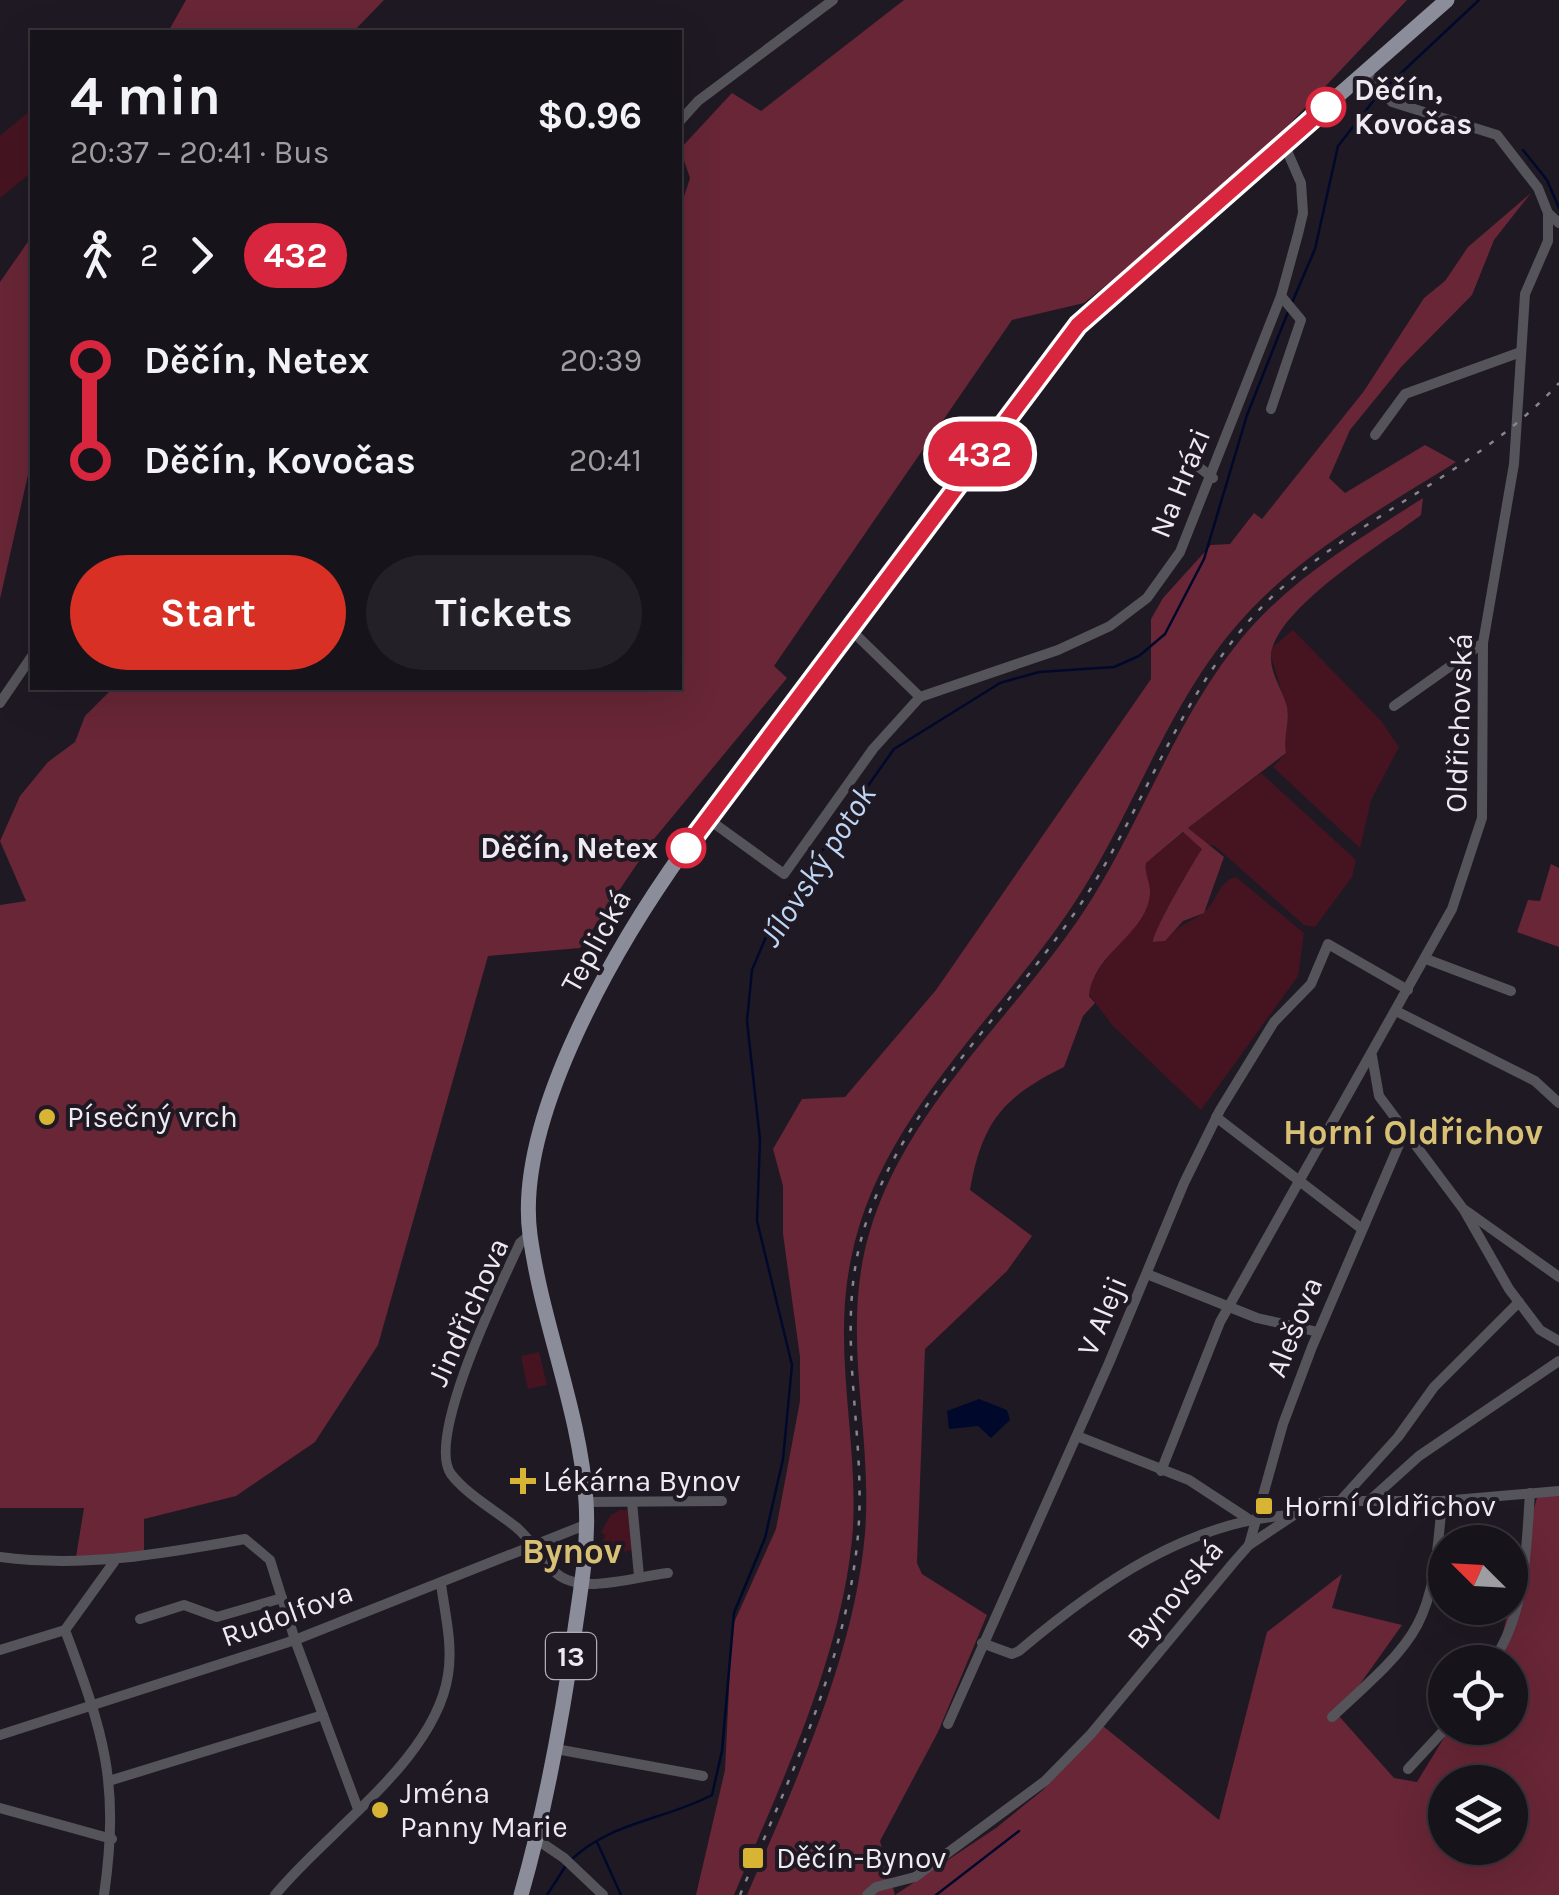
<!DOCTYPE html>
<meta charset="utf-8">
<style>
body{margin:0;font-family:Karla,sans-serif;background:#242027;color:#f1f3f6;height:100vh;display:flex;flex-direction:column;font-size:38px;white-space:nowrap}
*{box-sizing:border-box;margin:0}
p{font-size:32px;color:#9e9ea2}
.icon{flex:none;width:55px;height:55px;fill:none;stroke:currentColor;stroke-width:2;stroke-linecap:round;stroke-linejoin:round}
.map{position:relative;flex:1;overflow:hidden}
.panel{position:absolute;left:30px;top:30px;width:652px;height:660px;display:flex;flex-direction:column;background:#17131a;border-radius:0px;box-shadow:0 10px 40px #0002,0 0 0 2px #363239}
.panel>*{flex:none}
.badge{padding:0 20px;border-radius:32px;font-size:35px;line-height:65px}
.needle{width:65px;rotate:294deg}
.fabs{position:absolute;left:1428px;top:1525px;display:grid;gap:20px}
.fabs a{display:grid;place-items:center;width:100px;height:100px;border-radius:50%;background:#17131a;box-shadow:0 10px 40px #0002,0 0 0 2px #363239;font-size:50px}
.map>.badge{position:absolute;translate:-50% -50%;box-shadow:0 0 0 5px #fff}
.legs{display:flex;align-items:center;gap:15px;height:110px;padding:0 40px;font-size:32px}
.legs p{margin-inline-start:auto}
.headline{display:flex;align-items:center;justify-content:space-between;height:170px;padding:0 40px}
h1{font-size:55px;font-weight:700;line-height:75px}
.primary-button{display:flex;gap:20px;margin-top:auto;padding:20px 40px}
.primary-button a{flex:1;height:115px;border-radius:60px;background:#d93025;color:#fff;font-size:40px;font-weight:700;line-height:115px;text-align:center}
.primary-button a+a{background:#242027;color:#f1f3f6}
ul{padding:0 40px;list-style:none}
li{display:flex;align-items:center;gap:35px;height:100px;font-size:38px}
li i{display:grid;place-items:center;width:15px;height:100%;margin:0 12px;background:currentColor}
li i::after{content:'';width:25px;height:25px;margin:-12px;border:8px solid;border-radius:50%;background:#17131a}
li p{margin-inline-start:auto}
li:first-child i{background:linear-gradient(#0000 50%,currentColor 0)}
li:last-child i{background:linear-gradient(currentColor 50%,#0000 0)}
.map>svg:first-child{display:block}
.green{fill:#461421}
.forest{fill:#682636;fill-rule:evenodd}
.water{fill:#00092b}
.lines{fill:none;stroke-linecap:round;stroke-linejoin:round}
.stream{stroke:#00092b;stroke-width:2.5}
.minor{stroke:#54545a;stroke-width:10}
.primary{stroke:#8c8d9a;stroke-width:15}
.rail{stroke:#89848d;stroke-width:2.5;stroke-dasharray:5 10;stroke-linecap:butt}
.line-1-casing{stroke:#fff;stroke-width:22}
.line-1{stroke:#d7263d;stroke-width:15}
.stop-1-dot{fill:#fff;stroke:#d7263d;stroke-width:5}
.poi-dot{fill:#d8b434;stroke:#1f1923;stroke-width:4}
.labels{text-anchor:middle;stroke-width:8;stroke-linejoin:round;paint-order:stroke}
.shield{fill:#1f1923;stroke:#b1abb4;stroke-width:2.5}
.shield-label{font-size:28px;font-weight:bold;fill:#efeaf2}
.stop-label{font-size:30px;font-weight:bold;fill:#efeaf2;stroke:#1f1923;text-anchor:start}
.street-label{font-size:30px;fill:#efeaf2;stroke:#1f1923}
.poi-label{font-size:30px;fill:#efeaf2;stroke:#1f1923;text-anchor:start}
.water-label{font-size:32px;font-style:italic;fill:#bed5f4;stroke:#1f1923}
.quarter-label{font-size:35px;font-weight:bold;fill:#d8c074;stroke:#1f1923}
</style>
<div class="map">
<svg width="1559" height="1895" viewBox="0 0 1559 1895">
<rect width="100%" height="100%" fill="#1f1923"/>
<g class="green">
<path d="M32,109V172L0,198V136Z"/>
<path d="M1293,630L1381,721L1399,747L1371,800L1360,848L1273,767L1286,753L1283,732L1288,712L1271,656L1273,647Z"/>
<path d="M1261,773L1356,860L1352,877L1315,927L1304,925L1215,846L1206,844L1188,828Z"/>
<path d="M1184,832L1203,848C1192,863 1156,927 1153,942L1165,941C1181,922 1189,924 1204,912C1219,900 1217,882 1236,877L1304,933L1298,976L1201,1110L1113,1026L1088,993C1099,955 1147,923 1150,894C1150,883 1144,874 1146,863Z"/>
<path d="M539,1352L547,1385L528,1389L521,1356Z"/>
<path d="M620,1510H628L633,1549L604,1558L601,1542L606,1536L601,1532L611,1515Z"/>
</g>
<g class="forest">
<path d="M186,0H384L353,32H168Z"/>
<path d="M904,0H1407L1232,185L1084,303L1012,320L774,666L787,678L654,839L580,948L488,956L378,1345L315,1442L236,1496L144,1519V1551L76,1557L84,1508H0V905L26,901L0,841L20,796L48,762L75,742L85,716L113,688H680V209L690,178L680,149L732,93L761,111Z"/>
<path d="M1531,193L1494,240L1472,295L1402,366L1350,430L1329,478L1345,493L1425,445L1456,462C1383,508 1303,552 1245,616C1173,694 1138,801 1082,891C1006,1013 880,1112 851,1259C832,1349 858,1437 853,1528C844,1652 782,1781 734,1895H696L725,1770L732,1627L776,1529L800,1401V1357L783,1234V1186L773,1149L802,1099L845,1097L936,990L1151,679V619L1163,598L1211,545L1230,544L1254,513L1262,519L1364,391L1424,298L1445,281L1468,247Z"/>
<path d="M32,236V457L0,599V282Z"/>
<path d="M1423,498L1421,515C1384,543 1275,608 1271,656C1270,674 1283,690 1287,707C1290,722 1283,737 1286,753L1188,828L1224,857L1204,913L1183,921L1165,941L1153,942C1153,931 1193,862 1202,849L1183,832L1146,863C1144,874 1151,883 1150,894C1146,935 1094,952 1089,996L1095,1003L1083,1016L1064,1067C1003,1097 982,1122 970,1190L1032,1236L1007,1271L925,1349L917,1563L922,1574L987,1615L938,1732L880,1841L895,1895L996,1828L1043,1790L1103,1726L1219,1820L1267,1632L1342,1574L1332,1608L1402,1625L1338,1715L1394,1778L1417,1782L1450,1728H1510V1662H1489L1500,1644L1539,1489L1559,1487V1895H747C796,1780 854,1658 865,1533C873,1432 840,1334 869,1234C907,1102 1023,1010 1093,897C1148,808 1183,702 1254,624C1302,572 1364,536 1423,498ZM1445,1782H1510V1848H1445Z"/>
<path d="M1551,864L1559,868V947L1517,932L1528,900L1540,901Z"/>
</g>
<path class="water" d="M979,1399L1007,1410L1010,1420L991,1438L978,1426L949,1429L947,1411Z"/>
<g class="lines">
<g class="stream">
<path d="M1384,89L1479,0"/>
<path d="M1523,150L1547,180L1559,208"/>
<path d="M1291,305L1315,249L1338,146L1378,95"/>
<path d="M597,1842L621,1895"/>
<path d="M570,1861C609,1822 665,1820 712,1795L722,1751L734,1613L765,1538L783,1459L792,1365L757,1221L760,1140L747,1021L752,970L773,920L894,749L1000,683L1039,672L1114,667L1139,656L1165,634L1204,559L1247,415L1288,312"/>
<path d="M547,1895L565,1867"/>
<path d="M936,1895L1019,1831"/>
</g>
<g class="minor">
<path d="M680,121L698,101L833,0"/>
<path d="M1548,213L1559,223"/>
<path d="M1271,409L1301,320L1281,296"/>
<path d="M1375,435L1405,394L1518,353"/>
<path d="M1183,455L1213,478"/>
<path d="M920,697L1058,650L1110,626L1147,598L1180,552L1281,296L1298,234L1303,213L1301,183L1284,144"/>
<path d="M0,703L32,656"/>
<path d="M1394,706L1483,643"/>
<path d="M708,819L784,874L873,749L920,697L850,629"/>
<path d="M1426,959L1511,991"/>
<path d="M1396,1011L1535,1081L1559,1103"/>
<path d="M1372,1056L1379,1096L1464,1210L1509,1289L1540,1330L1559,1341"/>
<path d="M1216,1117L1362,1229"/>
<path d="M1465,1210L1559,1277"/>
<path d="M530,1235L520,1243C502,1282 425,1438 451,1474C466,1494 496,1511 516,1527C532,1540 541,1560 556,1573C582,1596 637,1576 668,1573"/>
<path d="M1147,1274L1257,1318L1318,1332"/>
<path d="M1077,1436L1189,1480L1247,1518"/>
<path d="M1161,1471L1220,1322L1452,909L1482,818L1483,643L1514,464L1525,294L1548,241V213L1538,188L1497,135L1392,102L1365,71"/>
<path d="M1341,1500L1398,1437L1434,1387L1519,1302"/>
<path d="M586,1502L722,1501"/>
<path d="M632,1502L639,1576"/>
<path d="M1368,1502L1419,1456L1559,1361"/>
<path d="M1249,1545L1283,1424L1312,1347L1404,1133"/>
<path d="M0,1557C84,1568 162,1554 245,1539L270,1560L295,1640L358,1809"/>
<path d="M140,1619L184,1605L217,1617L282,1598"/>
<path d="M65,1630C104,1734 120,1782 104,1895"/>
<path d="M982,1643L1012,1654L1019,1651C1097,1585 1189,1520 1293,1515"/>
<path d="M0,1650L65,1630L114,1562"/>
<path d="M1492,1662C1526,1615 1526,1550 1530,1493"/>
<path d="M1332,1717C1423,1634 1432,1626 1442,1501"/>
<path d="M948,1724L1109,1363L1184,1183L1220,1110L1274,1022L1311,984L1328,944L1408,990"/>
<path d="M0,1735L295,1640L585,1525"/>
<path d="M556,1749L703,1776"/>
<path d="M1408,1769L1446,1728"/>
<path d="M112,1780L323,1715"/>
<path d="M0,1808L112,1839"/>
<path d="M536,1839L564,1858L603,1895"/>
<path d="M275,1895C327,1831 435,1760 448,1675C453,1645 445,1614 441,1584"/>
<path d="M867,1895L876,1887L915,1877L1045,1781L1091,1734L1234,1562L1249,1545L1294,1515L1325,1501H1442L1559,1491"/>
</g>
<path class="primary" d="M521,1895C546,1808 562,1719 575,1629C581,1587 589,1543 586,1501C580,1411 542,1324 530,1235C514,1118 619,941 685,849L1077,325L1447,0"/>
<path class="rail" d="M740,1895C788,1781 847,1660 858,1535C867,1431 833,1331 864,1229C904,1101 1013,1008 1084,899C1150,797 1186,677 1276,593C1364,513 1478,471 1559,383"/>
</g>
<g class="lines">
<g class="line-1-casing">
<path id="line-1" d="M686,848L1078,325L1326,107"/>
</g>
<use href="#line-1" class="line-1"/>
</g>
<g class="stop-1-dot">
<circle cx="1326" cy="107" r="18"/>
<circle cx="686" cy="848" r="18"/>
</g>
<g class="poi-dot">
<circle cx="47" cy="1117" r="10"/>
<path d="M518 1466h10v10h10v10h-10v10h-10v-10h-10v-10h10z"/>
<rect x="1254" y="1496" width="20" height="20" rx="5"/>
<circle cx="380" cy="1810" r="10"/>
<rect x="741" y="1846" width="24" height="24" rx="5"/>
</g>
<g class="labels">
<rect class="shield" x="546" y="1633" width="50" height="46" rx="8"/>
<g class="shield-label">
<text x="571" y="1666">13</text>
</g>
<g class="stop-label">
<text x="1354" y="100">Děčín,<tspan x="1354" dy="34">Kovočas</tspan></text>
<text x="658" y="858" text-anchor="end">Děčín, Netex</text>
</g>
<g class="street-label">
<text transform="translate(1180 483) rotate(-68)" y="10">Na Hrázi</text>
<text transform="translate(1459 723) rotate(-88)" y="10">Oldřichovská</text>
<text transform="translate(596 941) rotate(-61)" y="10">Teplická</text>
<text transform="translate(468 1312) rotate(-66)" y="10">Jindřichova</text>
<text transform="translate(1102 1316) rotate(-67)" y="10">V Aleji</text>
<text transform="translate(1294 1327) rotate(-68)" y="10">Alešova</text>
<text transform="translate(1175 1594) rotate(-50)" y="10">Bynovská</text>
<text transform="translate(287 1614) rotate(-20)" y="10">Rudolfova</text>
</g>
<g class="poi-label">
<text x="67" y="1127">Písečný vrch</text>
<text x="543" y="1491">Lékárna Bynov</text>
<text x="1284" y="1516">Horní Oldřichov</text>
<text x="400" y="1803">Jména<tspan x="400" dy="34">Panny Marie</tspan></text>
<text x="776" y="1868">Děčín-Bynov</text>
</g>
<g class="water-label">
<text transform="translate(817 865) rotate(-57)" y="11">Jílovský potok</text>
</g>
<g class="quarter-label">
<text x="1413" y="1144">Horní Oldřichov</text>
<text x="572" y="1563">Bynov</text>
</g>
</g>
</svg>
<div class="fabs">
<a><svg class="needle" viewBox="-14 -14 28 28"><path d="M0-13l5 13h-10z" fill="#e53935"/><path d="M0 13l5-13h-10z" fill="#9e9ea2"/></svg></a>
<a><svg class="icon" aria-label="locate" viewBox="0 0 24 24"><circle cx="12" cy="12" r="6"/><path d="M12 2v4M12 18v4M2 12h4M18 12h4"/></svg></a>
<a><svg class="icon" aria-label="layers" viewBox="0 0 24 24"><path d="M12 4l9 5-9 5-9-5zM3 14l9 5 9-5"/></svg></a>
</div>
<b class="badge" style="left:980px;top:454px;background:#d7263d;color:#fff">432</b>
<section class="panel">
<div class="headline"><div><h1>4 min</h1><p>20:37 – 20:41 · Bus</p></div><b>$0.96</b></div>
<div class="legs"><svg class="icon" aria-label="walk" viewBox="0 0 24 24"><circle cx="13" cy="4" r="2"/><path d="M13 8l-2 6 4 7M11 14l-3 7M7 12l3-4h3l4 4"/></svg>2<svg class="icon" aria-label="forward" viewBox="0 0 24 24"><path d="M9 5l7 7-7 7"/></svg><b class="badge" style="background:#d7263d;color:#fff">432</b></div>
<ul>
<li><i style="color:#d7263d"></i><b>Děčín, Netex</b><p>20:39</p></li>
<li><i style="color:#d7263d"></i><b>Děčín, Kovočas</b><p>20:41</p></li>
</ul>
<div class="primary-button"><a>Start</a><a>Tickets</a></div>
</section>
</div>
